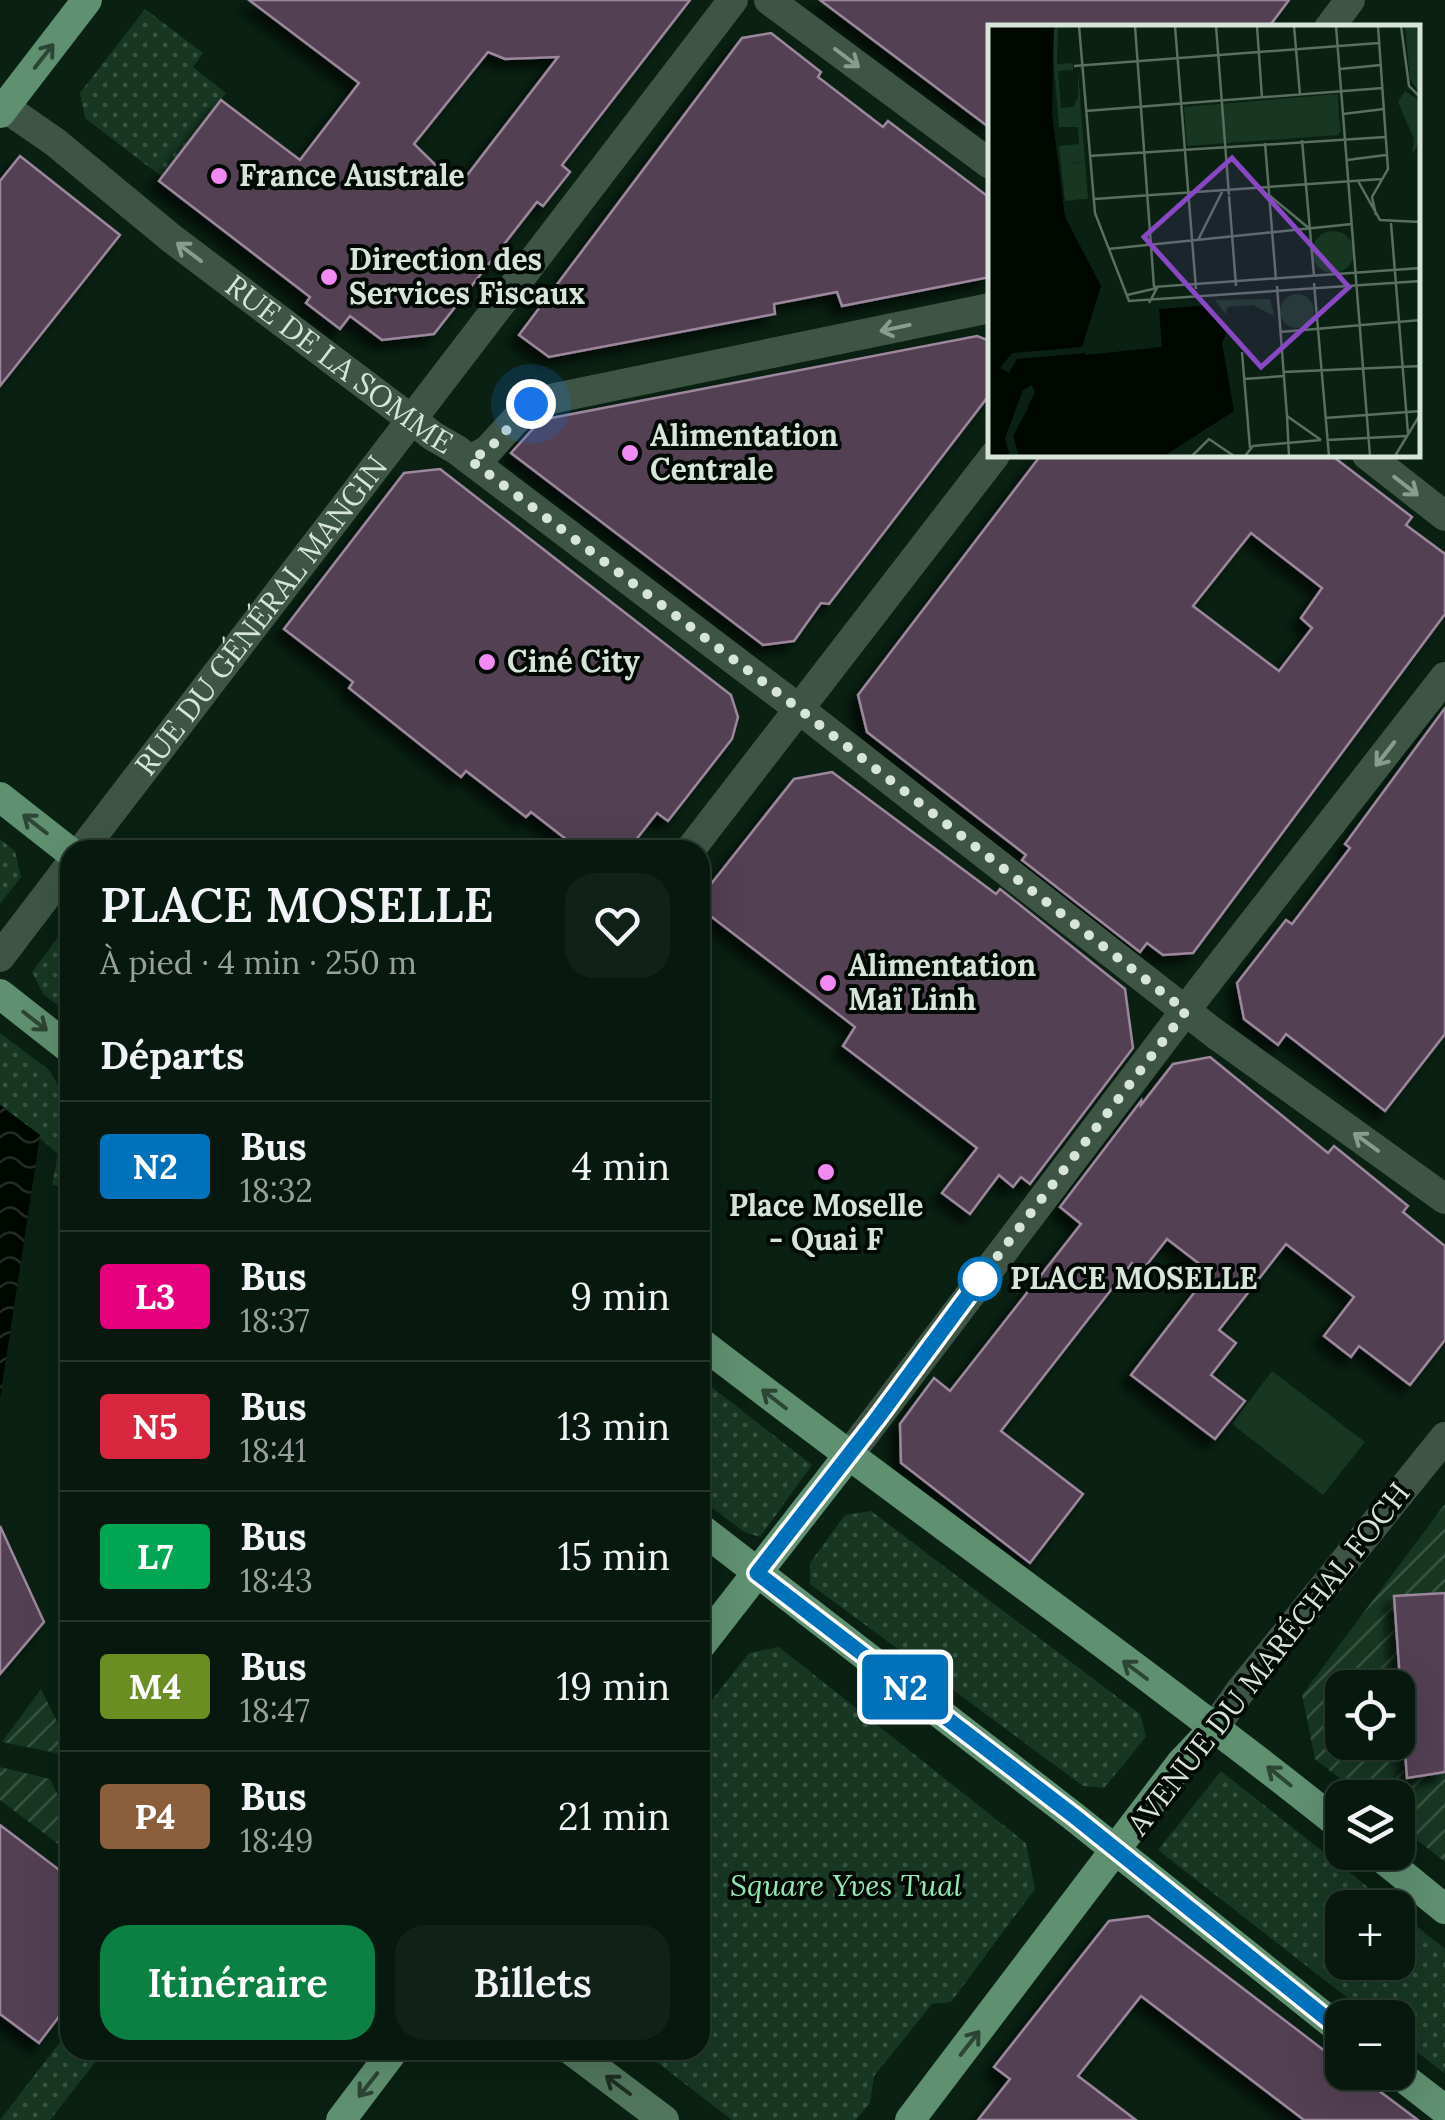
<!DOCTYPE html>
<html lang="fr">
<meta charset="utf-8">
<style>
body{margin:0;font-family:Lora,serif;background:#102117;color:#f1f3f6;height:100vh;display:flex;flex-direction:column;font-size:38px;white-space:nowrap}
*{box-sizing:border-box;margin:0}
p{font-size:32px;color:#98a09e}
.icon{flex:none;width:55px;height:55px;fill:none;stroke:currentColor;stroke-width:2;stroke-linecap:round;stroke-linejoin:round}
.map{position:relative;flex:1;overflow:hidden}
.side{position:absolute;left:60px;top:840px;width:650px;height:1220px;display:flex;flex-direction:column;background:#07180e;border-radius:30px;box-shadow:0 10px 40px #0002,0 0 0 2px #28372e}
.side>*{flex:none}
.badge{padding:0 20px;border-radius:8px;font-size:35px;line-height:65px}
.fabs{position:absolute;left:1325px;top:1670px;display:grid;gap:20px}
.fabs a{display:grid;place-items:center;width:90px;height:90px;border-radius:20px;background:#07180e;box-shadow:0 10px 40px #0002,0 0 0 2px #28372e;font-size:50px}
.you{position:absolute;width:50px;height:50px;margin:-25px;border:8px solid #fff;border-radius:50%;background:#1a73e8;box-shadow:0 0 0 15px #1a73e833}
.map>.badge{position:absolute;translate:-50% -50%;box-shadow:0 0 0 5px #fff}
h2{padding:0 40px;font-size:38px;line-height:90px}
.round{display:grid;place-items:center;flex:none;width:105px;height:105px;border-radius:30px;background:#102117}
.headline{display:flex;align-items:center;justify-content:space-between;height:170px;padding:0 40px}
h1{font-size:48px;font-weight:600;line-height:75px}
.action{display:flex;gap:20px;margin-top:auto;padding:20px 40px}
.action a{flex:1;height:115px;border-radius:30px;background:#0b8043;color:#fff;font-size:40px;font-weight:600;line-height:115px;text-align:center}
.action a+a{background:#102117;color:#f1f3f6}
ul{padding:0;list-style:none}
li{display:flex;align-items:center;gap:30px;height:130px;padding:0 40px;border-top:2px solid #28372e}
li div{flex:1}
li b{display:block;font-size:38px}
li em{font-style:normal}
li .badge{min-width:110px;font-weight:700;text-align:center}
.map>svg:first-child{display:block}
.grass{fill:url(#grass-dots)}
.garden{fill:url(#garden-furrows);fill-rule:evenodd}
.pitch{fill:#173723}
.water{fill:url(#water-waves)}
.building{fill:#534053;stroke:#9c879c;stroke-width:2.5;fill-rule:evenodd;filter:url(#shadow)}
.lines{fill:none;stroke-linecap:round;stroke-linejoin:round}
.street{stroke:#3e5546;stroke-width:30}
.secondary{stroke:#51765d;stroke-width:30}
.primary{stroke:#5f9070;stroke-width:30}
.oneway{stroke:#2c4535}
.oneway2{stroke:#8a9c90}
.oneway3{stroke:#1e2e23}
.line-casing{stroke:#fff;stroke-width:22}
.line{stroke:#0072bc;stroke-width:15}
.walk{stroke:#d6e4da;stroke-width:10;stroke-dasharray:0 18}
.poi-dot{fill:#f28af3;stroke:#020804;stroke-width:4}
.stop-dot{fill:#fff;stroke:#0072bc;stroke-width:5}
.labels{text-anchor:middle;stroke-width:8;stroke-linejoin:round;paint-order:stroke}
.poi-label{font-size:30px;font-weight:bold;fill:#d6e4da;stroke:#020804;text-anchor:start}
.street-label{font-size:30px;fill:#d6e4da;stroke:#020804}
.stop-label{font-size:30px;font-weight:bold;fill:#d6e4da;stroke:#020804;text-anchor:start}
.park-label{font-size:30px;font-style:italic;fill:#92e8b1;stroke:#020804}
.inset-river{fill:none;stroke:#000701;stroke-width:5}
.inset-road{fill:none;stroke:#5b6e62;stroke-width:2.5}
.view{fill:#8948c3;fill-opacity:0.15;stroke:#8948c3;stroke-width:5}
.inset-edge{fill:none;stroke:#d6e4da;stroke-width:5}
</style>
<div class="map">
<svg width="1445" height="2120" viewBox="0 0 1445 2120">
<defs>
<pattern id="grass-dots" width="8" height="8" patternUnits="userSpaceOnUse" patternTransform="scale(2.5)"><rect width="8" height="8" fill="#173723"/><path d="M2 2h.1M6 6h.1" fill="none" stroke="#385442" stroke-width="1.8" stroke-linecap="round"/></pattern>
<pattern id="garden-furrows" width="10" height="10" patternUnits="userSpaceOnUse" patternTransform="scale(2.5)"><rect width="10" height="10" fill="#173723"/><path d="M-1 1l2-2M0 10L10 0M9 11l2-2" fill="none" stroke="#385442"/></pattern>
<pattern id="water-waves" width="16" height="10" patternUnits="userSpaceOnUse" patternTransform="scale(2.5)"><rect width="16" height="10" fill="#000701"/><path d="M0 5q4-4 8 0t8 0" fill="none" stroke="#242b25"/></pattern>
<filter id="shadow"><feDropShadow dx="-9" dy="9" stdDeviation="5" flood-color="#0009"/></filter>
</defs>
<rect width="100%" height="100%" fill="#092012"/>
<g class="grass">
<path d="M145,9L203,53L193,67L226,93L162,177L85,118L80,93Z"/>
<path d="M0,839L15,851L21,877L0,904Z"/>
<path d="M70,921V1015L43,994L32,972Z"/>
<path d="M0,1033L49,1070L70,1105V1188L52,1185L58,1154L0,1104Z"/>
<path d="M700,1378L812,1465L760,1537L744,1532L700,1499Z"/>
<path d="M871,1511L1140,1714L1146,1737L1104,1788L1083,1786L810,1584V1563L845,1515Z"/>
<path d="M779,1647L1026,1843L1035,1889L951,2002L932,2004L874,2076L870,2103L856,2120H732L641,2050H700V1715L749,1653Z"/>
<path d="M1221,1771L1393,1907L1342,1908V1962H1398V1911L1445,1949V2074L1398,2037V2018L1372,2017L1158,1850Z"/>
<path d="M70,2029V2050H105L50,2120H0Z"/>
</g>
<g class="garden">
<path d="M1445,1504V1862L1398,1825V1798L1363,1797L1315,1759L1302,1695ZM1342,1688H1398V1742H1342Z"/>
<path d="M41,1689L69,1746L61,1754L2,1742Z"/>
<path d="M0,1767L50,1779L70,1820V1853L0,1800Z"/>
</g>
<path class="pitch" d="M1272,1371L1365,1442L1323,1495L1232,1424Z"/>
<path class="water" d="M0,1105L40,1135L0,1399Z"/>
<g class="building">
<path d="M249,0H690L562,165L570,172L543,206L537,202L434,334L382,340L350,316L340,329L306,303L310,297L159,181L221,100L300,160L359,83ZM488,52L505,59L558,57L458,187L414,144Z"/>
<path d="M820,0H1289L1268,28H990V128Z"/>
<path d="M771,33L821,72L818,77L883,127L888,121L990,198V277L842,306L837,292L774,304L775,314L549,357L519,335L742,38Z"/>
<path d="M20,156L120,235L0,386V181Z"/>
<path d="M977,336L990,341V394L829,604L821,603L794,641L763,645L511,453L541,420Z"/>
<path d="M1041,455H1331L1412,517L1406,525L1445,554V614L1193,953L1163,955L1147,943L1140,952L1022,860L1026,855L867,732L858,695ZM1251,533L1322,588L1301,618L1312,628L1279,671L1193,606Z"/>
<path d="M440,469L731,695L738,717L732,739L668,821L657,813L628,850H580L531,812L526,817L466,771L461,777L349,688L353,682L284,629L404,473Z"/>
<path d="M1445,708V1034L1385,1111L1286,1034L1278,1045L1244,1019L1237,983L1286,920L1292,924L1350,848L1345,844Z"/>
<path d="M832,772L996,894L1000,889L1125,989L1133,1048L1030,1184L1021,1177L1013,1187L999,1175L970,1214L942,1193L977,1148L843,1046L855,1027L700,908V898L794,779Z"/>
<path d="M1210,1057L1328,1153L1334,1146L1408,1206L1403,1212L1445,1246V1340L1410,1385L1359,1346L1351,1357L1324,1336L1354,1297L1286,1244L1219,1330L1236,1343L1211,1375L1245,1401L1215,1439L1131,1375L1210,1272L1167,1239L1142,1271L1132,1263L1001,1431L1083,1494L1030,1563L901,1463L900,1424L934,1378L950,1391L1081,1224L1060,1207L1141,1101V1105L1173,1064Z"/>
<path d="M0,1526L44,1622L0,1674Z"/>
<path d="M1445,1593V1772L1407,1778L1394,1596Z"/>
<path d="M0,1825L70,1878V2002L39,2043L0,2014Z"/>
<path d="M1148,1916L1342,2064V2072H1354L1418,2120H1304L1141,1996L1078,2076L1136,2120H978L1010,2079L994,2067L1109,1921Z"/>
</g>
<g class="lines">
<g class="street">
<path d="M769,0L990,164"/>
<path d="M1329,28L1350,0"/>
<path id="s1" d="M0,104L55,142L171,238L433,436L457,450L799,709L1214,1033L1445,1199"/>
<path d="M1367,455L1445,516"/>
<path d="M470,460L488,450L531,403L990,308"/>
<path id="s2" d="M82,850L733,0"/>
<path d="M690,850L995,455"/>
<path d="M0,957L70,865"/>
<path d="M848,1456L1201,990L1445,677"/>
<path d="M1214,1728L1241,1690L1445,1437"/>
</g>
<path class="secondary" d="M571,2050L664,2120"/>
<g class="primary">
<path d="M0,113L87,0"/>
<path d="M0,797L70,852"/>
<path d="M0,994L70,1049"/>
<path d="M700,1342C912,1506 1133,1660 1342,1827"/>
<path d="M700,1528L1073,1816L1342,2031"/>
<path d="M700,1646L848,1456"/>
<path d="M1375,1852L1445,1909"/>
<path d="M1396,2072L1445,2110"/>
<path d="M341,2120L394,2050"/>
<path d="M910,2120L1181,1763L1214,1728"/>
</g>
</g>
<defs><path id="oneway-shaft" d="M-6 0H5M1.5-3L5.5 0L1.5 3" fill="none" stroke-width="1.6" stroke-linecap="round" stroke-linejoin="round" transform="scale(2.5)"/></defs>
<g class="oneway">
<use href="#oneway-shaft" transform="translate(44 56) rotate(-52)"/>
<use href="#oneway-shaft" transform="translate(35 824) rotate(-142)"/>
<use href="#oneway-shaft" transform="translate(35 1021) rotate(38)"/>
<use href="#oneway-shaft" transform="translate(774 1399) rotate(-142)"/>
<use href="#oneway-shaft" transform="translate(1135 1670) rotate(-143)"/>
<use href="#oneway-shaft" transform="translate(1279 1776) rotate(-141)"/>
<use href="#oneway-shaft" transform="translate(970 2043) rotate(-52)"/>
<use href="#oneway-shaft" transform="translate(368 2085) rotate(128)"/>
</g>
<g class="oneway2">
<use href="#oneway-shaft" transform="translate(847 58) rotate(37)"/>
<use href="#oneway-shaft" transform="translate(189 252) rotate(-143)"/>
<use href="#oneway-shaft" transform="translate(895 328) rotate(168)"/>
<use href="#oneway-shaft" transform="translate(1406 486) rotate(38)"/>
<use href="#oneway-shaft" transform="translate(1385 754) rotate(128)"/>
<use href="#oneway-shaft" transform="translate(1366 1142) rotate(-144)"/>
</g>
<use class="oneway3" href="#oneway-shaft" transform="translate(618 2085) rotate(-143)"/>
<g class="lines">
<g class="line-casing">
<path id="line" d="M980,1279L876,1420L757,1573L1074,1816L1342,2031"/>
</g>
<use href="#line" class="line"/>
<path class="walk" d="M531,404L488,450L470,460L799,709L1186,1011L980,1279"/>
</g>
<g class="poi-dot">
<circle cx="219" cy="176" r="10"/>
<circle cx="329" cy="277" r="10"/>
<circle cx="630" cy="453" r="10"/>
<circle cx="487" cy="662" r="10"/>
<circle cx="828" cy="983" r="10"/>
<circle cx="826" cy="1172" r="10"/>
</g>
<circle class="stop-dot" cx="980" cy="1279" r="20"/>
<g class="labels">
<g class="poi-label">
<text x="239" y="186">France Australe</text>
<text x="349" y="270">Direction des<tspan x="349" dy="34">Services Fiscaux</tspan></text>
<text x="650" y="446">Alimentation<tspan x="650" dy="34">Centrale</tspan></text>
<text x="507" y="672">Ciné City</text>
<text x="848" y="976">Alimentation<tspan x="848" dy="34">Maï Linh</tspan></text>
<text x="826" y="1216" text-anchor="middle">Place Moselle<tspan x="826" dy="34">- Quai F</tspan></text>
</g>
<g class="street-label">
<text dy="10" stroke="none"><textPath href="#s1" startOffset="428">RUE DE LA SOMME</textPath></text>
<text dy="10" stroke="none"><textPath href="#s2" startOffset="295">RUE DU GÉNÉRAL MANGIN</textPath></text>
<text transform="translate(1269 1659) rotate(-52)" y="10">AVENUE DU MARÉCHAL FOCH</text>
</g>
<g class="stop-label">
<text x="1010" y="1289">PLACE MOSELLE</text>
</g>
<g class="park-label">
<text x="846" y="1896">Square Yves Tual</text>
</g>
</g>
<g transform="translate(988 25)">
<rect width="432" height="432" fill="#092012"/>
<path d="M417,1H432V69L422,54ZM350,69L351,110L199,121L196,82ZM93,86L97,136L85,138L87,175L77,176L71,121L91,119L90,102H71L70,88ZM292 286a17 17 0 1 1 34 0a17 17 0 1 1-34 0ZM282,274L289,301L286,291L265,280L240,282L237,289L227,275Z" fill="#173723"/>
<path d="M417,66L432,76V117L424,129L426,114L410,77Z" fill="#173723"/>
<path d="M70,1L69,39L85,38V45L70,46L73,83L85,82L90,72V43L93,86L70,88L63,8ZM349,71L351,89L334,80L340,85H328L325,92L339,95L336,101L351,90L353,107L317,110L314,74ZM309,74L310,91L277,90L276,77ZM97,136L100,174L79,175L77,141ZM324 227a21 21 0 1 1 42 0a21 21 0 1 1-42 0Z" fill="#173723"/>
<path d="M0,1H66L64,89L77,192L113,261L94,322L98,330L174,322L171,284L221,280L239,307L234,318L246,386L176,431H31L25,411L40,383L35,365L17,414L22,431H0Z" fill="#000701"/>
<path d="M94,322L97,328L29,334L21,348L12,343L24,328ZM44,360L47,367L25,411L31,431H22L17,414L35,365Z" fill="#092012"/>
<path class="inset-river" d="M0,364L104,342L202,341L229,372"/>
<path class="inset-road" d="M91,1L107,188L141,276L433,256M147,1L166,262L433,243M187,1L208,264M228,1L241,170M269,1L274,73M306,1L312,70M348,1L382,431M413,1L421,61L433,73M86,41L391,18M352,44L393,40M97,86L395,63M355,89L396,84M314,115L326,251M277,118L288,255M101,131L397,112M359,135L398,130M370,156L392,195L433,197M241,171L248,261M282,171L323,205M106,174L394,154M388,190L384,172L400,144L390,1M403,198L420,408M210,215L234,167M120,224L364,199M326,258L341,431M289,261L299,391L333,415M139,270L169,263L161,278M292,307L433,295M254,327L262,423M295,347L433,341M256,354L296,351M299,391L301,431M337,393L433,386M339,415L418,411M204,431L221,414L246,431M257,431L265,421L333,415M407,431L433,388"/>
<path class="view" d="M244,133L361,262L273,342L156,212Z"/>
<rect width="432" height="432" class="inset-edge"/>
</g>
</svg>
<div class="fabs">
<a><svg class="icon" aria-label="locate" viewBox="0 0 24 24"><circle cx="12" cy="12" r="6"/><path d="M12 2v4M12 18v4M2 12h4M18 12h4"/></svg></a>
<a><svg class="icon" aria-label="layers" viewBox="0 0 24 24"><path d="M12 4l9 5-9 5-9-5zM3 14l9 5 9-5"/></svg></a>
<a>+</a>
<a>−</a>
</div>
<div class="you" style="left:531px;top:404px"></div>
<b class="badge" style="left:905px;top:1687px;background:#0072bc;color:#fff">N2</b>
<section class="side">
<div class="headline"><div><h1>PLACE MOSELLE</h1><p>À pied · 4 min · 250 m</p></div><a class="round"><svg class="icon" aria-label="heart" viewBox="0 0 24 24"><path d="M12 20l-8-8c-3-5 5-10 8-4 3-6 11-1 8 4z"/></svg></a></div>
<h2>Départs</h2>
<ul>
<li><span class="badge" style="background:#0072bc;color:#fff">N2</span><div><b>Bus</b><p>18:32</p></div><em>4 min</em></li>
<li><span class="badge" style="background:#e6007e;color:#fff">L3</span><div><b>Bus</b><p>18:37</p></div><em>9 min</em></li>
<li><span class="badge" style="background:#d7263d;color:#fff">N5</span><div><b>Bus</b><p>18:41</p></div><em>13 min</em></li>
<li><span class="badge" style="background:#00a651;color:#fff">L7</span><div><b>Bus</b><p>18:43</p></div><em>15 min</em></li>
<li><span class="badge" style="background:#6b8e23;color:#fff">M4</span><div><b>Bus</b><p>18:47</p></div><em>19 min</em></li>
<li><span class="badge" style="background:#8b5e3c;color:#fff">P4</span><div><b>Bus</b><p>18:49</p></div><em>21 min</em></li>
</ul>
<div class="action"><a>Itinéraire</a><a>Billets</a></div>
</section>
</div>
